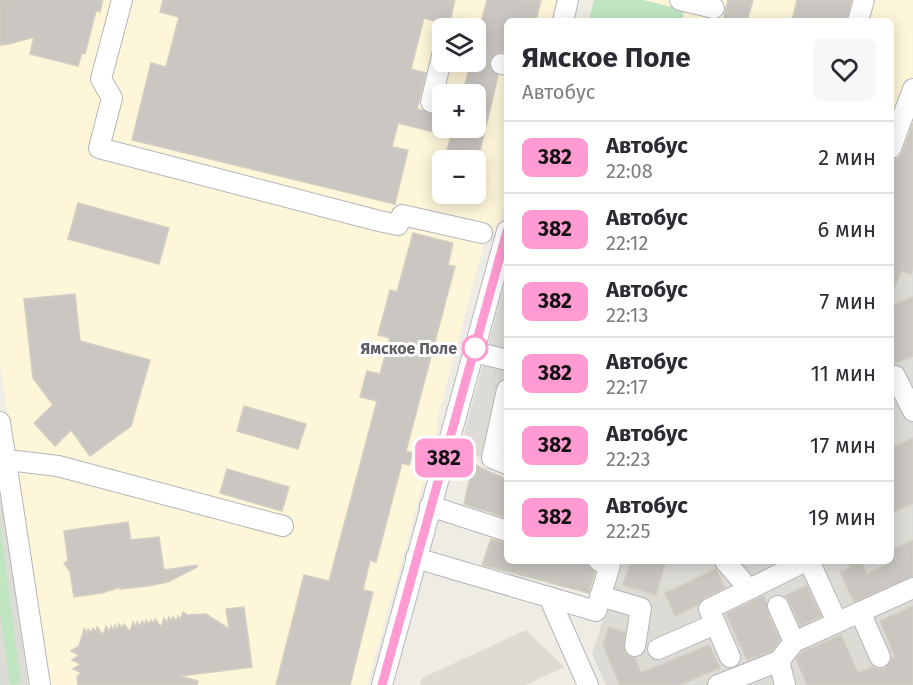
<!DOCTYPE html>
<html lang="ru">
<meta charset="utf-8">
<style>
body{margin:0;font-family:"Fira Sans",sans-serif;background:#f7f7f7;color:#2b2b33;height:100vh;display:flex;flex-direction:column;font-size:22px;white-space:nowrap}
*{box-sizing:border-box;margin:0}
p{font-size:20px;color:#7c7c81}
.icon{flex:none;width:33px;height:33px;fill:none;stroke:currentColor;stroke-width:2;stroke-linecap:round;stroke-linejoin:round}
.map{position:relative;flex:1;overflow:hidden}
.sheet{position:absolute;left:504px;top:18px;width:390px;height:546px;display:flex;flex-direction:column;background:#fff;border-radius:9px;box-shadow:0 3px 15px #0003}
.sheet>*{flex:none}
.badge{padding:0 12px;border-radius:9px;font-size:21px;line-height:39px}
.fabs{position:absolute;left:432px;top:18px;display:grid;gap:12px}
.fabs a{display:grid;place-items:center;width:54px;height:54px;border-radius:9px;background:#fff;box-shadow:0 3px 15px #0003;font-size:30px}
.map>.badge{position:absolute;translate:-50% -50%;box-shadow:0 0 0 3px #fff}
.round{display:grid;place-items:center;flex:none;width:63px;height:63px;border-radius:9px;background:#f7f7f7}
.headline{display:flex;align-items:center;justify-content:space-between;height:102px;padding:0 18px}
h1{font-size:28px;font-weight:700;line-height:45px}
ul{padding:0;list-style:none}
li{display:flex;align-items:center;gap:18px;height:72px;padding:0 18px;border-top:2px solid #e1e1e2}
li div{flex:1}
li b{display:block;font-size:22px}
li em{font-style:normal}
li .badge{min-width:66px;font-weight:700;text-align:center}
.map>svg:first-child{display:block}
.commercial{fill:#fef6d9;fill-rule:evenodd}
.industrial{fill:#dddbd6}
.education{fill:#dedbd2}
.green{fill:#c0e6c1}
.building{fill:#cac6c1;stroke:#d3cec2;stroke-width:1.5}
.lines{fill:none;stroke-linecap:round;stroke-linejoin:round}
.minor-tunnel{stroke:#cac9c4;stroke-width:20;stroke-dasharray:20 10;stroke-linecap:butt}
.minor-casing{stroke:#b4b6bb;stroke-width:22}
.minor{stroke:#fff;stroke-width:20}
.line-casing{stroke:#fff;stroke-width:14}
.line{stroke:#ff9ad2;stroke-width:9}
.stop-dot{fill:#fff;stroke:#ff9ad2;stroke-width:3}
.labels{text-anchor:middle;stroke-width:6;stroke-linejoin:round;paint-order:stroke}
.stop-label{font-size:16px;font-weight:bold;fill:#5c5f64;stroke:#fff;text-anchor:end}
</style>
<div class="map">
<svg width="913" height="685" viewBox="0 0 913 685">
<rect width="100%" height="100%" fill="#eeece4"/>
<g class="commercial">
<path d="M0,0H556L551,21H507V194L497,232L488,238L483,247L437,420L438,427L411,528L367,685H49L16,461L0,367ZM442,28H476V62H442ZM442,94H476V128H442ZM442,160H476V194H442Z"/>
<path d="M643,0H913V185L891,177V21H682L684,10Z"/>
</g>
<g class="industrial">
<path d="M891,177L913,185V685H606L592,654L621,561H891Z"/>
<path d="M507,276V469L460,449Z"/>
<path d="M0,500L5,517L28,685H0Z"/>
</g>
<path class="education" d="M526,630L564,667L526,685H420L422,678Z"/>
<g class="green">
<path d="M594,0H643L684,10L682,21H589Z"/>
<path d="M0,523L21,683L10,685L0,612Z"/>
</g>
<g class="building">
<path d="M0,0H103L100,12L96,11L85,54L82,53L78,66L30,54L34,37L9,44L0,45Z"/>
<path d="M163,0H455L449,25L424,18L411,69L426,73L417,109L442,116V134L398,123L392,147L408,150L395,204L132,140L151,63L166,67L179,17L160,12Z"/>
<path d="M487,0H541L536,21H507V41L504,52L496,53L489,61L490,69L498,76L478,159L447,151L453,128H476V94H462L471,62H476V42Z"/>
<path d="M728,0H753L747,21H723Z"/>
<path d="M797,0H852L846,21H792Z"/>
<path d="M913,123V268L911,274L901,271L892,294L891,160L898,158L902,153Z"/>
<path d="M78,203L169,228L159,264L68,239Z"/>
<path d="M413,233L453,243L448,265L455,266L406,451L413,453L409,465L402,463L376,562L370,560L363,590L373,592L350,685H276L304,575L329,581L377,401L360,397L367,371L380,374L390,338L378,335L390,290L397,292Z"/>
<path d="M75,294L80,341L150,360L131,426L90,456L71,430L55,446L34,423L53,405L33,378L24,299Z"/>
<path d="M913,297V356L891,365V306Z"/>
<path d="M244,406L306,424L298,449L237,431Z"/>
<path d="M913,438V503L894,512L891,506V448Z"/>
<path d="M473,464L507,480V518L464,504Z"/>
<path d="M227,469L289,487L282,511L220,493Z"/>
<path d="M128,522L131,540L159,537L164,570L197,565V567L168,582L148,586L120,589L121,587L102,593L74,597L70,572L64,563L68,561L64,531Z"/>
<path d="M491,539L507,543V561H576L588,564L595,572L589,593L482,565Z"/>
<path d="M913,540V576L854,602L840,572L851,567L848,561H861L867,574L887,564L886,561H891V550Z"/>
<path d="M631,561H666L656,595L623,585Z"/>
<path d="M716,569L725,588L704,598L698,605L675,616L665,593Z"/>
<path d="M807,586L821,616L800,626L789,601L784,596Z"/>
<path d="M763,596L767,603V611L780,640L772,651L747,660L726,614Z"/>
<path d="M913,606V685H807L796,659L802,652L841,635L858,673L873,667L879,669L885,668L892,658L895,657L880,621Z"/>
<path d="M244,607L252,667L180,676L198,681L197,685H78L77,676L82,673L73,669L81,664L72,660L79,655L71,651L79,646L84,629L87,633L88,629L91,633L93,628L96,632L97,627L103,635L106,626L109,631L111,626L114,630L115,625L118,629L119,624L122,628L124,624L130,632L133,622L136,627L137,622L140,626L142,621L145,625L146,620L149,624L151,620L154,624L155,619L161,627L164,618L167,622L169,617L171,621L173,617L176,621L178,616L180,620L183,612L187,615L206,614L229,629L226,609Z"/>
<path d="M609,627L625,632L624,651L628,656L635,658L641,673L709,645L720,668L679,685H620L603,645Z"/>
</g>
<g class="lines">
<path class="minor-tunnel" d="M476,58L501,64"/>
<g class="minor-casing">
<g id="minor">
<path d="M122,0L101,79L112,98L99,148L379,221L398,225L402,215L482,233"/>
<path d="M680,0L714,8"/>
<path d="M563,21L568,0"/>
<path d="M858,21L864,0"/>
<path d="M501,64L507,65"/>
<path d="M431,102L442,56"/>
<path d="M891,148L913,89"/>
<path d="M474,352L507,360"/>
<path d="M895,376L913,411"/>
<path d="M507,390L492,458L507,464"/>
<path d="M0,422L40,685"/>
<path d="M7,463L16,461L58,466L283,526"/>
<path d="M430,506L507,531"/>
<path d="M416,558L596,611L610,565L599,561"/>
<path d="M725,561L748,588"/>
<path d="M809,561L837,622"/>
<path d="M600,596L641,608L635,646"/>
<path d="M549,597L588,685"/>
<path d="M778,606L794,642L913,588"/>
<path d="M860,612L880,657"/>
<path d="M658,649L715,624"/>
<path d="M730,657L709,609L806,561"/>
<path d="M779,661L785,685"/>
<path d="M382,685L507,231"/>
<path d="M718,685L779,661L794,642"/>
</g>
</g>
<use href="#minor" class="minor"/>
</g>
<g class="lines">
<g class="line-casing">
<path id="line" d="M382,685L507,231"/>
</g>
<use href="#line" class="line"/>
</g>
<circle class="stop-dot" cx="475" cy="348" r="12"/>
<g class="labels">
<g class="stop-label">
<text x="457" y="354">Ямское Поле</text>
</g>
</g>
</svg>
<div class="fabs">
<a><svg class="icon" aria-label="layers" viewBox="0 0 24 24"><path d="M12 4l9 5-9 5-9-5zM3 14l9 5 9-5"/></svg></a>
<a>+</a>
<a>−</a>
</div>
<b class="badge" style="left:444px;top:458px;background:#ff9ad2;color:#111">382</b>
<section class="sheet">
<div class="headline"><div><h1>Ямское Поле</h1><p>Автобус</p></div><a class="round"><svg class="icon" aria-label="heart" viewBox="0 0 24 24"><path d="M12 20l-8-8c-3-5 5-10 8-4 3-6 11-1 8 4z"/></svg></a></div>
<ul>
<li><span class="badge" style="background:#ff9ad2;color:#111">382</span><div><b>Автобус</b><p>22:08</p></div><em>2 мин</em></li>
<li><span class="badge" style="background:#ff9ad2;color:#111">382</span><div><b>Автобус</b><p>22:12</p></div><em>6 мин</em></li>
<li><span class="badge" style="background:#ff9ad2;color:#111">382</span><div><b>Автобус</b><p>22:13</p></div><em>7 мин</em></li>
<li><span class="badge" style="background:#ff9ad2;color:#111">382</span><div><b>Автобус</b><p>22:17</p></div><em>11 мин</em></li>
<li><span class="badge" style="background:#ff9ad2;color:#111">382</span><div><b>Автобус</b><p>22:23</p></div><em>17 мин</em></li>
<li><span class="badge" style="background:#ff9ad2;color:#111">382</span><div><b>Автобус</b><p>22:25</p></div><em>19 мин</em></li>
</ul>
</section>
</div>
